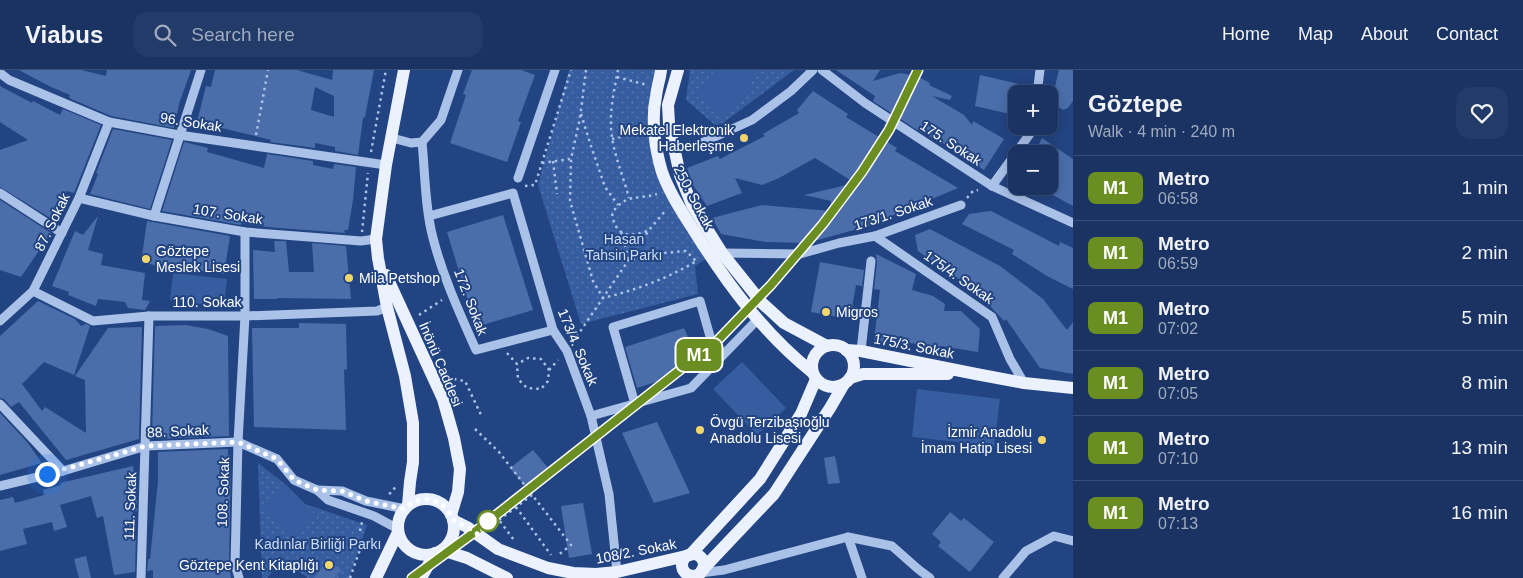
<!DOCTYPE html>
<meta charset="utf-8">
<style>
body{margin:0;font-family:Arial,sans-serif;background:#233b68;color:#f1f3f6;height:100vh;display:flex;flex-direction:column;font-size:19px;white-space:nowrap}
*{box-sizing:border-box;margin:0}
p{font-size:16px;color:#9faabe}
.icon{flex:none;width:28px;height:28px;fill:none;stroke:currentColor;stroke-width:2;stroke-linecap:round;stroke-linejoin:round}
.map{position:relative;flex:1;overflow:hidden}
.drawer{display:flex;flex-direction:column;background:#1a3362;width:450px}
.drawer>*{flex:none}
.badge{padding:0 10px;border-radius:8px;font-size:18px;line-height:32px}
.buttons{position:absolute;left:1008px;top:15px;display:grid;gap:10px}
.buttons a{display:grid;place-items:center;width:50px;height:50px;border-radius:10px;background:#1a3362;box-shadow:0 2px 12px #0003,0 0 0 1px #384e77;font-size:25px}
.you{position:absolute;width:25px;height:25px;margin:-12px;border:4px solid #fff;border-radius:50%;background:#1a73e8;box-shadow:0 0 0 8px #1a73e833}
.map>.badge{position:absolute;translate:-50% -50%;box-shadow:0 0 0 2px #fff}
.round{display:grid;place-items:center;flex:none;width:52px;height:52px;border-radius:15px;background:#233b68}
.overview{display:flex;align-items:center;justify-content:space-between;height:85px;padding:0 15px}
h1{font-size:24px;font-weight:800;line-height:38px}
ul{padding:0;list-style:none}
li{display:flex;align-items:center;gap:15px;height:65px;padding:0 15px;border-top:1px solid #384e77}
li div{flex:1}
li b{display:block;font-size:19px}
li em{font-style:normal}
li .badge{min-width:55px;font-weight:700;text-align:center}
header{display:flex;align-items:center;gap:30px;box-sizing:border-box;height:70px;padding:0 25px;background:#1a3362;border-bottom:1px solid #384e77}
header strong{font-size:24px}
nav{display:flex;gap:28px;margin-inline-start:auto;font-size:18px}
.search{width:350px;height:45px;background:#233b68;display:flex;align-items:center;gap:12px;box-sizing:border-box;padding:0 18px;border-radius:15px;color:#9faabe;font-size:19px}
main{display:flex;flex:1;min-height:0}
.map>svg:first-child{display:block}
.park{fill:url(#park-dots)}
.pitch{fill:#365da0}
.building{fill:#4b6eab;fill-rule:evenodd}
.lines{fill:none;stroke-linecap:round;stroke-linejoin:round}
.path{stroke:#aac1e8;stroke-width:2.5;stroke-dasharray:2.5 4;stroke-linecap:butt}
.minor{stroke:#aac1e8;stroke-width:9}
.major{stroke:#ecf1fe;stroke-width:12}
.line-casing{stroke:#fff;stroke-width:11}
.line{stroke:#6b8e23;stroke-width:8}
.walk{stroke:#fff;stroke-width:5;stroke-dasharray:0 9}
.poi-dot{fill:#f4d76c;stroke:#224482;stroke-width:2}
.stop-dot{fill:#fff;stroke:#6b8e23;stroke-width:2.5}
.labels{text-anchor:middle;stroke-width:4;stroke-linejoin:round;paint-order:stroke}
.street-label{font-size:14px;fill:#fff;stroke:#224482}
.poi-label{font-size:14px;fill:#fff;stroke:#224482;text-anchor:start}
.park-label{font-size:14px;fill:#cdddf6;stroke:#224482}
</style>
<header>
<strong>Viabus</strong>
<div class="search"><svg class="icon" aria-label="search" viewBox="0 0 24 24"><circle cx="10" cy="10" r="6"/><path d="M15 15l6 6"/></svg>Search here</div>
<nav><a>Home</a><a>Map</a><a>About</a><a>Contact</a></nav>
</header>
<main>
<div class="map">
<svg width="1073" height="508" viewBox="0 0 1073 508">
<defs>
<pattern id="park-dots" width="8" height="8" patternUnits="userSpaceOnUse" patternTransform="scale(1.25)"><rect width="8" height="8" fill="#365da0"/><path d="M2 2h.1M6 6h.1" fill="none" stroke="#5475ae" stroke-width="1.8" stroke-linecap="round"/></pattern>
</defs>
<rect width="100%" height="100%" fill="#224482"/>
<g class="park">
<path d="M569,0H656L650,22L648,54L652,89L706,189L695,196L698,224L581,254L538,115Z"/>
<path d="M690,0H794L723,53L715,55L686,30Z"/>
<path d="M258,393L285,414L305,434L367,455L349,508H308L282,490L267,508H262Z"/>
</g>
<g class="pitch">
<path d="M715,0H761L725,48L696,26Z"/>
<path d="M173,203L227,209L224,237L170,230Z"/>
<path d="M742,292L786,338L757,365L713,319Z"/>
<path d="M917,319L1000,329L994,376L912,367Z"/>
<path d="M287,416L317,447L294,470L264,439Z"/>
</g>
<g class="building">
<path d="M19,0H81L106,6L107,0H191L179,34L174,58L111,46L69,28L70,25L49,16Z"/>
<path d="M215,0H297L332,10L333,0H374L365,47L363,48L358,85L335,81V77L315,73V78L270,72L271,70L197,52L206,16L211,17ZM315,17L334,26V47L311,40Z"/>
<path d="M472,0H521L535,5L518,51L521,52L507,92L450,73L466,25L463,24Z"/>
<path d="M836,0H880L873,11L900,3L917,6L930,13L929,15L952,26L950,30L932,26L964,45L972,55L973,51L1004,69L984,100L955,80L914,58L873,31L875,26Z"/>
<path d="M1059,0H1073V31L1068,38L1063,40L1051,33Z"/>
<path d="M980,5L1019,14L1018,24H1016L1014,45L975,36Z"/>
<path d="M0,16L32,33L33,31L60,45L63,39L101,55L74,123L66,121L52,149L0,117V80L28,70L0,52Z"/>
<path d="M813,21L848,44L846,47L897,78L895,81L958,118L889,147L890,150L807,173L766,172L721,164L712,148L762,135L830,141L831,131L804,125L855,113L815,88L779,108L762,115L735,108L742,123L707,136L693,115L687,98L718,86L720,89L765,66L763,64L799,43L797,40Z"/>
<path d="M113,59L172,70L150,139L90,124L98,104L96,103Z"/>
<path d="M1042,68L1073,89V136L1049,123V84H1034Z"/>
<path d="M184,72L208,78L207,82L264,98L267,84L313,91V95L333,99L334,94L356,97L353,130L348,160H344L345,163L267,157L241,153V155L162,141Z"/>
<path d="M0,130L51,163L21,207L0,200Z"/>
<path d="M991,141L1059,176L1060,172L1073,178V219L1047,206L1012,184L1014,180L962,154L969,144Z"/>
<path d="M503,145L533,240L476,257L447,162Z"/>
<path d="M98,146L88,180L103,184L101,195L145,203L142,230L150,231L145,240L128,238L125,232L98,229L96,236L68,225L69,222L52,216L75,161L83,165Z"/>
<path d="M147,151L230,166L224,204L141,193Z"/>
<path d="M930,159L1000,196L1043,229L1067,260L1073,252V304L1040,298L1006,249L1004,251L978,223L941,196L940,197L918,181L915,165Z"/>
<path d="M274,171H286L289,202H314L312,173L346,176L351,229L277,228V229H254L253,180L275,182Z"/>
<path d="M876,184L916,204L912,220L933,226L945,234L944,241H961L980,259L978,282L941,276V278L904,272V274L874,271L880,220L874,219L877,192Z"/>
<path d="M820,192L864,200L862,216L856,215L850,249L811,242Z"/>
<path d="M38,231L75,249L81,256L86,254L90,256L74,305L44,292L22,314L42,341L45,337L86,363L85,310L75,306L108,258L142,257L139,369L66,390L19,332L11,337L4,329L0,328V266Z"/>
<path d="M299,253L346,254L347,300L344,299L346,360L254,357L252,258H299Z"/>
<path d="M186,255L208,259L228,266L229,366L158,369V363L152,365L155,256Z"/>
<path d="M684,258L697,288L684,303L637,318L625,277Z"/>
<path d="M0,343L27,372L42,393L0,405Z"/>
<path d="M657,352L690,423L654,433L622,363Z"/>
<path d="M228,379V385H231L229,494L231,508H153V500L147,501L148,489H150L158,411V382Z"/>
<path d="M533,380L549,399L526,417L510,398Z"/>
<path d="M835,386L840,413L828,414L824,388Z"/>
<path d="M133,396L137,424V441L133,442V464H136L135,502L114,505L103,446L97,448L91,426L60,435L67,457L54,461L52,452L23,459L27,474L0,481V430L13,427L15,433L44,425L43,420L61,415L60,413Z"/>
<path d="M583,433L592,484L569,488L561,436Z"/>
<path d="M950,442L961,451L964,448L994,472L970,502L938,476L941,472L932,464Z"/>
<path d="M86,486L91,508H79L74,489Z"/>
<path d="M327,490L341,500L335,508H314Z"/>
</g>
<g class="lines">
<g class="path">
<path d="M586,0L580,48L571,89L570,131L593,211L603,228C636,220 669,208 698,190"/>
<path d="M618,0C615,16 610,38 611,55C611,78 623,105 629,128"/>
<path d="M617,7L647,15"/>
<path d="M581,44L591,76L605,117L618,135"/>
<path d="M256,65L268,0"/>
<path d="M612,69L643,62"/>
<path d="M371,82L386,0"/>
<path d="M553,91L557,124"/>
<path d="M542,93L570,89"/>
<path d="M525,116L535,115L571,0"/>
<path d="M967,128L973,121L978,120"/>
<path d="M647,161C628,168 615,166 612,143C626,123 637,130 657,124"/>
<path d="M362,162L368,103"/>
<path d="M621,162L629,190L664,183L686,181L696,191"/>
<path d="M419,245L442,230"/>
<path d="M573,272L649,160L666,140"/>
<path d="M507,283L517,294L528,288L541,289L549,300L548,311L541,319L527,318L518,309L517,294"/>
<path d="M549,300L558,290"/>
<path d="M454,309L465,311L482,347"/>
<path d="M475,359L499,382L571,475L557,486"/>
<path d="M389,424L393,421L396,415"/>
<path d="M516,437L551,485"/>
<path d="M499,450L532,425"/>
<path d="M490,457L499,450L514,470"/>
<path d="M360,461L362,452"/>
<path d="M350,508L362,474"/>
</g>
<g class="minor">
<path d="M822,0L865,33L992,116L1073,153"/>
<path d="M0,3L9,10L109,52L179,65L386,95"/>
<path d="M1037,24L1040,0"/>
<path d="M392,68L411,73L422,72L441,50L458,0"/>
<path d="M422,72C425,102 425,139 433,168C443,207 460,244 476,280L553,260"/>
<path d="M697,75L752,50L791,21L813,0"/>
<path d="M518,108L555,0"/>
<path d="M992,116L1032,61L1033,56"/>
<path d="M0,123L62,163"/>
<path d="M79,128L154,146L245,162L361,171L376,169"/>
<path d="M154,146L201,0"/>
<path d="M429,146L513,123L553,260L567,281L591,346L609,424L617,502"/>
<path d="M875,166L992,247L1010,289L1024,313"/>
<path d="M722,183L800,184L839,173L875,166L961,135"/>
<path d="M33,221L93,251L149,246H245L377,241L387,237"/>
<path d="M0,251L33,221L79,128L109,52"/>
<path d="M861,281L871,191"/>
<path d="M0,334L63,401"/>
<path d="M635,334L613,257L700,231L717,291"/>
<path d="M591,346L691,318L758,249"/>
<path d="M0,416L63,401L146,376L238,372L277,389L294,410L317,420L328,430L374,446L398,459"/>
<path d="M317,420L342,421L366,431L405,439"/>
<path d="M848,467L862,508"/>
<path d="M700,503L724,500L848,467L892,476L918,499L930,508"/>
<path d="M141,508L149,246"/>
<path d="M239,508L235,494L238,372L245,246V162"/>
<path d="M1003,508L1026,481L1054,466L1073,471"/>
</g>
<g class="major">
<path d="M404,0L386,95L376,169L378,188L387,237L405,306L413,353V392L410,412L408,435"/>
<path d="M661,0C660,9 657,17 656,26C651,50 655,79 662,102C669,122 681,141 693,159C726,212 763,263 812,302"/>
<path d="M678,0L668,35L669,54L680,105L692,135L722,183L762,233L784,253L827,276"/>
<path d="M386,205L443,329L454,368L460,399L458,422L451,445"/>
<circle cx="833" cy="296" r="21"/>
<path d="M846,280L861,281L976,304L1024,313L1073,318"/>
<path d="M850,308L863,304H948"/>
<circle cx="426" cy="457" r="28"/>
<path d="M453,450L467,457L498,479L548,498L573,503L596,504L617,502L686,486"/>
<path d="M442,480L467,488L507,508"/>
<circle cx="693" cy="495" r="11"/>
<path d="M690,485L760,409L801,344L816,309"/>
<path d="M702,500L774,424L830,338L844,314"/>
<path d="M376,508L398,462"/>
<path d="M421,508L435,483"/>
</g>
</g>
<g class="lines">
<g class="line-casing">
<path id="line" d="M412,508L472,464L718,270L771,215L823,154L862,102L889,60L918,0"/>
</g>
<use href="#line" class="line"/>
<path class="walk" d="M47,404L146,376L238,372L277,389L294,410L317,420L342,421L366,431L404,439C420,422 446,429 453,450L467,457L479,465L488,451"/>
</g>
<g class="poi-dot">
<circle cx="744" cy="68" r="5"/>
<circle cx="146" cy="189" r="5"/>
<circle cx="349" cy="208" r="5"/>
<circle cx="826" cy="242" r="5"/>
<circle cx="700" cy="360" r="5"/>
<circle cx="1042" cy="370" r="5"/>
<circle cx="329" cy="495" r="5"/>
</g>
<circle class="stop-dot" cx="488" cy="451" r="10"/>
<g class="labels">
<g class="street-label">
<text transform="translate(191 52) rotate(9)" y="5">96. Sokak</text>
<text transform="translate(951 73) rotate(33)" y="5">175. Sokak</text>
<text transform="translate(694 127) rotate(62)" y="5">250. Sokak</text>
<text transform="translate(893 143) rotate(-18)" y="5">173/1. Sokak</text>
<text transform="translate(228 144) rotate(9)" y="5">107. Sokak</text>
<text transform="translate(52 152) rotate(-64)" y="5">87. Sokak</text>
<text transform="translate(959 207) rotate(35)" y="5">175/4. Sokak</text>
<text x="207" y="237">110. Sokak</text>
<text transform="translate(471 232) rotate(69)" y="5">172. Sokak</text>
<text transform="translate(914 276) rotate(11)" y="5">175/3. Sokak</text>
<text transform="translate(578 277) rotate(67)" y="5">173/4. Sokak</text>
<text transform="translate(441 294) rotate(67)" y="5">İnönü Caddesi</text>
<text transform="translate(178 361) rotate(-3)" y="5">88. Sokak</text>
<text transform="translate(223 422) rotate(-88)" y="5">108. Sokak</text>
<text transform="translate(130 436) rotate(-88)" y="5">111. Sokak</text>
<text transform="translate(636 481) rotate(-11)" y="5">108/2. Sokak</text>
</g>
<g class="poi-label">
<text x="734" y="65" text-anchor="end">Mekatel Elektronik<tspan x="734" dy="16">Haberleşme</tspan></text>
<text x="156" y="186">Göztepe<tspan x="156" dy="16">Meslek Lisesi</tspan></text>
<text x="359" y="213">Mila Petshop</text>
<text x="836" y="247">Migros</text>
<text x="710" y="357">Övgü Terzibaşıoğlu<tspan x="710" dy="16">Anadolu Lisesi</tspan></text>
<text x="1032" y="367" text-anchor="end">İzmir Anadolu<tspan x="1032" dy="16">İmam Hatip Lisesi</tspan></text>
<text x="319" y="500" text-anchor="end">Göztepe Kent Kitaplığı</text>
</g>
<g class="park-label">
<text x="624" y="174">Hasan<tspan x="624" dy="16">Tahsin Parkı</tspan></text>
<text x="318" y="479">Kadınlar Birliği Parkı</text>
</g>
</g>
</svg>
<div class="buttons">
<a>+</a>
<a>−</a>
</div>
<div class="you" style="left:47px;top:404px"></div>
<b class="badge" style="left:699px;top:285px;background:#6b8e23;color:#fff">M1</b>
</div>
<section class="drawer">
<div class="overview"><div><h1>Göztepe</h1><p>Walk · 4 min · 240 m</p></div><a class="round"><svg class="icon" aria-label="heart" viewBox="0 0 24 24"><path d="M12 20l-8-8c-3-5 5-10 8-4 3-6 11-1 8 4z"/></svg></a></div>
<ul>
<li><span class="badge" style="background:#6b8e23;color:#fff">M1</span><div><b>Metro</b><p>06:58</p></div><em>1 min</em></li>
<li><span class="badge" style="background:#6b8e23;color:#fff">M1</span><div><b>Metro</b><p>06:59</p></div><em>2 min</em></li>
<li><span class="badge" style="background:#6b8e23;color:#fff">M1</span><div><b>Metro</b><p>07:02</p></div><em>5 min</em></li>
<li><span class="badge" style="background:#6b8e23;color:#fff">M1</span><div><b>Metro</b><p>07:05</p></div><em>8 min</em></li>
<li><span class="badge" style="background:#6b8e23;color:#fff">M1</span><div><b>Metro</b><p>07:10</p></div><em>13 min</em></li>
<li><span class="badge" style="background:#6b8e23;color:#fff">M1</span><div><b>Metro</b><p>07:13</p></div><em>16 min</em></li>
</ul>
</section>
</main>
